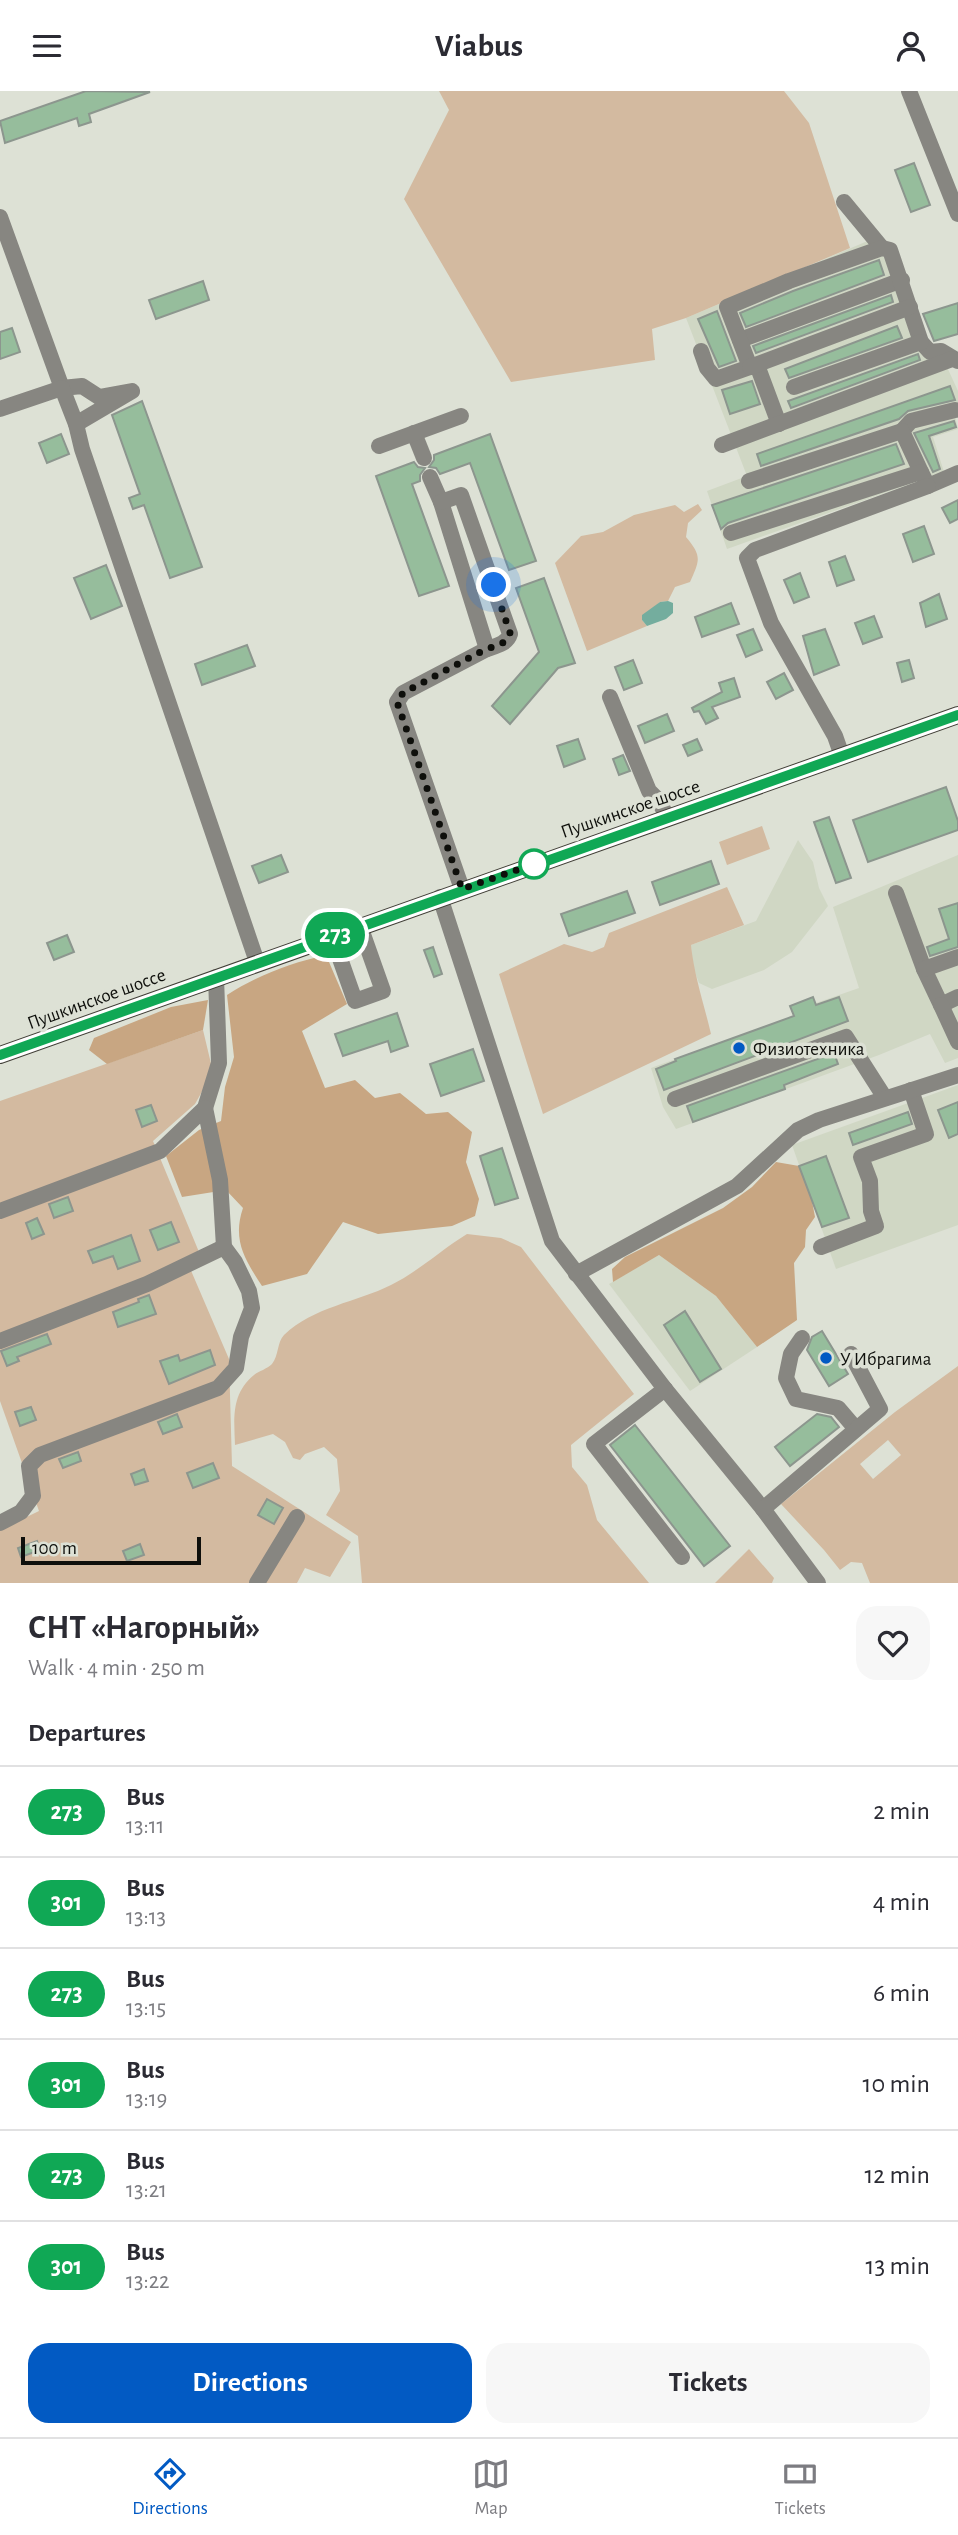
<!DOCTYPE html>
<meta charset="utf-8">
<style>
body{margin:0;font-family:"Alegreya Sans",sans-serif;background:#f7f7f7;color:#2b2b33;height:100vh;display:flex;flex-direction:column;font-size:26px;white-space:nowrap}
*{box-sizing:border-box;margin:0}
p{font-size:23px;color:#7c7c81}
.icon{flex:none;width:38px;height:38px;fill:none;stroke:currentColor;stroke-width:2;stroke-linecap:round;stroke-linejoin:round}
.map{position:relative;height:1492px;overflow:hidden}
.sheet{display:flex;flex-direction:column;background:#fff;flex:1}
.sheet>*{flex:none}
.badge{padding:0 14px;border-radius:23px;font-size:24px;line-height:46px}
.scale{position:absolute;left:21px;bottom:18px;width:180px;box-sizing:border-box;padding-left:7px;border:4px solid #0e0f0b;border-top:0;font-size:19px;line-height:24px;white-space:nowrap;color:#0e0f0b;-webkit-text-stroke:5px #dde1d5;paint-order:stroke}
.you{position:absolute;width:35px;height:35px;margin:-18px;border:5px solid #fff;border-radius:50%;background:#1a73e8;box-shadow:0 0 0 10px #1a73e833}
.map>.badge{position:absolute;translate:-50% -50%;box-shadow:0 0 0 4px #fff}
h2{padding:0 28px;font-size:26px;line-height:63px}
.round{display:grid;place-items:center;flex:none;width:74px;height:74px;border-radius:21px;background:#f7f7f7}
.headline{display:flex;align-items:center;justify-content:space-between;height:119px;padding:0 28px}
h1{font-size:33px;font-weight:700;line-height:52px}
.primary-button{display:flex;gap:14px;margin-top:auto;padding:14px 28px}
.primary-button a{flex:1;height:80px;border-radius:21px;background:#025ac3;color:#fff;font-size:28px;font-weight:700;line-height:80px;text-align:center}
.primary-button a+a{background:#f7f7f7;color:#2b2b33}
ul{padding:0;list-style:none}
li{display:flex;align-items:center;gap:21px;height:91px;padding:0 28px;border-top:2px solid #e1e1e2}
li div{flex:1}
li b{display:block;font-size:26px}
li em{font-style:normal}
li .badge{min-width:77px;font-weight:700;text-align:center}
header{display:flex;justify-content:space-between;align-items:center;height:91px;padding:0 28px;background:#fff;font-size:32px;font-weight:700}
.dock{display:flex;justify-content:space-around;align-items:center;height:98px;border-top:2px solid #e1e1e2;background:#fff;font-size:19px;color:#7c7c81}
.dock a{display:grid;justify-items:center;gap:4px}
.dock .current{color:#025ac3}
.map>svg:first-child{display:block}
.built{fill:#d0d7c4}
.green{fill:#d3baa0;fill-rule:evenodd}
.forest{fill:#c8a682}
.water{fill:#74ad9e}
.building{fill:#96bd9c;stroke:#8c968e;stroke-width:2}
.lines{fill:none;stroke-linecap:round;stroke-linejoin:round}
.minor{stroke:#878681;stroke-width:16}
.major{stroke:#413f37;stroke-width:18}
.line-casing{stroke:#fff;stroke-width:16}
.line{stroke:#10a855;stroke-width:10}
.walk{stroke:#0e0f0b;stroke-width:7;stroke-dasharray:0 12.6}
.stop-dot{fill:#fff;stroke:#10a855;stroke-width:3.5}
.poi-dot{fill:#025ac3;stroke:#dde1d5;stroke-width:2.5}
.labels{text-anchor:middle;stroke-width:7;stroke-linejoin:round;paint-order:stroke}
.street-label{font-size:19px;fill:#0e0f0b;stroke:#dde1d5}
.poi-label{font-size:19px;fill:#0e0f0b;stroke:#dde1d5;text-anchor:start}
</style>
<header><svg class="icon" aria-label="menu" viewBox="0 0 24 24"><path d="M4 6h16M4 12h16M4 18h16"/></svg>Viabus<svg class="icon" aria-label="person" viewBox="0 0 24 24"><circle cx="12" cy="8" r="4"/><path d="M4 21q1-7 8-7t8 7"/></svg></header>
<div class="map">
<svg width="958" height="1492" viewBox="0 0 958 1492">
<rect width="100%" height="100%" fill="#dde1d5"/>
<g class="built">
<path d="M877,146L915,249L947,276L958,300V323L955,325L958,338L933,346L944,381L727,458L707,400L747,385L686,227Z"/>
<path d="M798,749L813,771L819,797L828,815L792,861L764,879L712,898L699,892L693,876L691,854L756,830Z"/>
<path d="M958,764V967L945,972L930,943L879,964L676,1038L663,1016L651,977L793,925L790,915L813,906L816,912L859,897L833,816Z"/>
<path d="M958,994V1134L836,1178L792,1054Z"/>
<path d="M659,1164L716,1205L757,1256L690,1300L609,1193Z"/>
</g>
<g class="green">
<path d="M439,0H784L809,32L850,157L686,227L652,238L655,269L511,291L404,108L449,19Z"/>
<path d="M698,413L702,419L688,432L686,446C702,465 700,469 690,491L675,496L668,510L660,511L642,529L647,535L587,560L555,472L581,445L603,441L634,424L675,414L684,421Z"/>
<path d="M762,735L770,758L727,774L719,751Z"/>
<path d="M727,796L744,834L691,854C694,884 704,913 711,943L543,1023L499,883L564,853L592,861L604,856L609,842Z"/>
<path d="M203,939L213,981L195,1013L153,1050L199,1161L186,1168L229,1268L232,1375L351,1451L330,1486L305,1477L297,1492H0V1439L39,1420L0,1310V1010Z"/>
<path d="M467,1143L501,1147L521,1156L634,1303L571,1354L572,1376L587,1394L597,1429L649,1492H362L358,1445L326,1424L340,1400L337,1368L324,1356L305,1363L300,1369L293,1367L285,1351L273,1343L235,1354C234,1327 231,1303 254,1284C259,1280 267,1278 272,1273C279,1264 277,1251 284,1244C313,1216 357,1211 391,1194C419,1180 441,1159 467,1143Z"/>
<path d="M958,1275V1492H870L862,1472L851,1471L840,1479L824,1459L781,1413L895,1321ZM888,1349L901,1364L873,1388L860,1373Z"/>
<path d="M749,1458L774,1487L772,1492H715Z"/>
</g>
<g class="forest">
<path d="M326,864L347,913L302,940L325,997L355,989L375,1007L400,1002L426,1023L448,1021L472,1041L466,1071L479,1108L475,1125L452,1135L378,1143L343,1131L307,1183L262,1195C245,1169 232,1149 243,1117L226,1099L182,1106L166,1065L199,1039L221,1030L225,996L234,966L227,904C258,884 291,872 326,864Z"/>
<path d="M208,909L203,939L107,973L89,959L94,947L171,916Z"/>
<path d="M776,1071L799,1075L812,1110L815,1126L806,1139L805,1156L794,1172L797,1229L757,1256L716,1205L659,1164L613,1191L612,1178L625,1166L723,1117L752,1096Z"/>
</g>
<path class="water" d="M668,510L673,512V522L666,528L647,535L642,529V524L660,511Z"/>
<g class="building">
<path d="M86,0L150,1L89,23L91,31L79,35L77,27L5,52L0,30Z"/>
<path d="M914,72L930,114L911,121L895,79Z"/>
<path d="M879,169L884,184L746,236L740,222L793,200Z"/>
<path d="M203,190L209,209L156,228L149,209Z"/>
<path d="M891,204L893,211L756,262L753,255Z"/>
<path d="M958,212V243L934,250L923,223Z"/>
<path d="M717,220L736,270L719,276L698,228Z"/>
<path d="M897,235L902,247L789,287L785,278Z"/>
<path d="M12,237L20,261L0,268V241Z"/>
<path d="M918,263L920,269L791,317L788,310Z"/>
<path d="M752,290L760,313L730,323L722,299Z"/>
<path d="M950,295L955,309L908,320L899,328L761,375L757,363Z"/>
<path d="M142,310L202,476L170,487L144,414L133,418L129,407L140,403L112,324Z"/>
<path d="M954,330L956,336L929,345L940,378L933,381L914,342Z"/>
<path d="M61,343L69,363L47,372L39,352Z"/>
<path d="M490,343L536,470L509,479L470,372L440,383L436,377L429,376L434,369V364Z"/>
<path d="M896,353L904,373L728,432L721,438L712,414Z"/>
<path d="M414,371L418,376L425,377L420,384V390L412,393L449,495L419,505L376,385Z"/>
<path d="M958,409V428L950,432L942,417Z"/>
<path d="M924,435L934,463L913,471L903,443Z"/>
<path d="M845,465L854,489L837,495L829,471Z"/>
<path d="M106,474L122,515L91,528L74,487Z"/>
<path d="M800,482L809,506L794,512L784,489Z"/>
<path d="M544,487L575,572L558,577L510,633L492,615L539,561L516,497Z"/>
<path d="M939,503L947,528L926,536L920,512Z"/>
<path d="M731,512L739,533L702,546L695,526Z"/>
<path d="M874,525L882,546L863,553L855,532Z"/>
<path d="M753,538L762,559L746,566L737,544Z"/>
<path d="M825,538L839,574L814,584L803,545Z"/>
<path d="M247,554L255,575L202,594L195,573Z"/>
<path d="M633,569L642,592L624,599L615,576Z"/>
<path d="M909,569L914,587L902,591L897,572Z"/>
<path d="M784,582L793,599L776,608L767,591Z"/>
<path d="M734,587L740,606L712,616L718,627L706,633L699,620L694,621L692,617L722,601L719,592Z"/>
<path d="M667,623L674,640L645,652L638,635Z"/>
<path d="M578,648L585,668L564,676L557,655Z"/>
<path d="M697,648L702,659L688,665L683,654Z"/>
<path d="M623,664L630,680L619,684L613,668Z"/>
<path d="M946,696L958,730V739L868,771L853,729Z"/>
<path d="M829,726L851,787L836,792L814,731Z"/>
<path d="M281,764L288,781L259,792L252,775Z"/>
<path d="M711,770L719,793L660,814L652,791Z"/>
<path d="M627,800L635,822L569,845L561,823Z"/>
<path d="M958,812V856L930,865L927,856L949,848L939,818Z"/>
<path d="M67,844L74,861L54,869L47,852Z"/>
<path d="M433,856L442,883L434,886L424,859Z"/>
<path d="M813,906L816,914L839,906L848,930L664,999L656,978L676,970L675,968L794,925L790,915Z"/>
<path d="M397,922L408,955L391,961L388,950L343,965L335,943Z"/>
<path d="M473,958L484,990L441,1005L430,973Z"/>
<path d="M834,962L838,973L784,994L785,998L693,1031L687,1015Z"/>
<path d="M958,1011V1043L949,1047L938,1019Z"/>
<path d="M151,1014L157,1030L142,1036L136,1019Z"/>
<path d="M908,1021L912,1033L853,1054L849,1042Z"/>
<path d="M502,1057L518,1107L495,1114L480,1065Z"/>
<path d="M826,1065L849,1127L822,1136L799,1075Z"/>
<path d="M68,1106L73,1120L54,1127L49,1113Z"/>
<path d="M37,1127L44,1143L32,1148L26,1132Z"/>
<path d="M171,1131L179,1151L158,1159L150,1139Z"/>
<path d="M131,1144L140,1170L118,1178L113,1165L93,1172L88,1160Z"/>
<path d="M149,1204L156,1223L118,1236L113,1221L139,1211L138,1208Z"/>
<path d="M685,1220L721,1278L700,1291L664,1234Z"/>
<path d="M822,1240L848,1283L829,1295L807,1259L812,1246Z"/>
<path d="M47,1243L51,1253L17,1266L19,1270L7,1275L1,1260Z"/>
<path d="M210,1259L215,1274L169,1293L160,1270L178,1264L180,1270Z"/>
<path d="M31,1316L36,1329L20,1335L15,1321Z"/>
<path d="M177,1323L182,1336L163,1343L158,1331Z"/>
<path d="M817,1323L831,1326L839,1336L790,1375L775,1356Z"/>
<path d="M635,1334L730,1455L704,1475L610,1354Z"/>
<path d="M78,1361L81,1370L63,1377L59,1368Z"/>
<path d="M213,1372L219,1387L193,1397L187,1382Z"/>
<path d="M144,1378L148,1390L135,1394L131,1383Z"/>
<path d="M267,1408L283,1417L274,1433L258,1424Z"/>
<path d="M37,1450L40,1459L21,1466L18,1457Z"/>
<path d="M140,1453L144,1464L127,1470L123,1460Z"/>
</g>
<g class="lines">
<g class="minor">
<path d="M909,0L958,123"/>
<path d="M844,111L882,157"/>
<path d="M0,126L62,297L82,295L99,306L132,300L76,333"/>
<path d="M740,249L902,189"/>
<path d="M701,260L707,277L716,288L750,276L727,216L789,190L882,157L890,159L921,251L930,261L941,260L958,270"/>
<path d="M757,274L779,333"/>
<path d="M750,276L910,216"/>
<path d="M794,296L921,251"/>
<path d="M0,318L62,297L76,333L82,358L257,871"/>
<path d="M902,340L911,330L955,319"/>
<path d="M414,342L424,367"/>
<path d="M722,354L952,268"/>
<path d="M379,355L461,325"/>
<path d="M430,386L441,411L487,558"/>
<path d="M749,390L902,340L921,381"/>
<path d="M441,411L461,404L510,543C507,553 496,555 487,558L403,602L397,611L462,798"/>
<path d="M731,442L921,381L928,395L958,382"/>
<path d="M610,606L649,700L659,710L667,726"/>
<path d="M842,665L835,645L771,532L747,467L755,459L928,395"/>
<path d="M896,802L924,878L941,914L958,906"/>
<path d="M440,806L552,1150L665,1298L763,1418L818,1492"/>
<path d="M332,845L355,910L383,900L360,835"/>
<path d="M924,878L958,866"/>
<path d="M941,914L958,951"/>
<path d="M675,1008L846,946L885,1007"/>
<path d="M0,1120L160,1060L205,1017L219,972L216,886"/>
<path d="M821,1156L876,1135L871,1120L870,1090L861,1066L926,1043L911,999"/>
<path d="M576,1183L737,1095L798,1039L819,1029L958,984"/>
<path d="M802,1247L791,1263L786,1287L796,1308L838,1317L856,1338"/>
<path d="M0,1250L147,1193L224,1156"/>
<path d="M665,1298L594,1353L682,1466"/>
<path d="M763,1418L880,1318L851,1263"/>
<path d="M0,1432L21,1421L33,1405L29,1375L40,1364L218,1297L236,1277L241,1246L252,1217L249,1200L235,1171L224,1156L220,1089L205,1017"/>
<path d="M257,1492L297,1426"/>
</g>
<path class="major" d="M0,964L958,624"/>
</g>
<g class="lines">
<g class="line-casing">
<path id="line" d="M0,964L958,624"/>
</g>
<use href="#line" class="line"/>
<path class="walk" d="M494,494L510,542C507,553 496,555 486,558L403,602L397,611L462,798L534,773"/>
</g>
<circle class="stop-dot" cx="534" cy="773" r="14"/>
<g class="poi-dot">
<circle cx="739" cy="957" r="7"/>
<circle cx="826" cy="1267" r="7"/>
</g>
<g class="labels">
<g class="street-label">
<text transform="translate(630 717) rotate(-19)" y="7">Пушкинское шоссе</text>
<text transform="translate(96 907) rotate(-20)" y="7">Пушкинское шоссе</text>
</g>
<g class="poi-label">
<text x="753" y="964">Физиотехника</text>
<text x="840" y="1274">У Ибрагима</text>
</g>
</g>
</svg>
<div class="scale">100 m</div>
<div class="you" style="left:494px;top:494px"></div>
<b class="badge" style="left:335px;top:844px;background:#10a855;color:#fff">273</b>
</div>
<section class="sheet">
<div class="headline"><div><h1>СНТ «Нагорный»</h1><p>Walk · 4 min · 250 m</p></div><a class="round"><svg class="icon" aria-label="heart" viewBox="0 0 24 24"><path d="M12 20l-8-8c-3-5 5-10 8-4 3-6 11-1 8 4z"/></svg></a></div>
<h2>Departures</h2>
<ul>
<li><span class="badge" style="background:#10a855;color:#fff">273</span><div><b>Bus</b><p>13:11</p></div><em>2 min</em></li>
<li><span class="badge" style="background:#10a855;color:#fff">301</span><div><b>Bus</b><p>13:13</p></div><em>4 min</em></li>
<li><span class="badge" style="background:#10a855;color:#fff">273</span><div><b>Bus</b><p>13:15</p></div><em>6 min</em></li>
<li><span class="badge" style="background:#10a855;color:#fff">301</span><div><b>Bus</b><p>13:19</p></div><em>10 min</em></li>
<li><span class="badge" style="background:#10a855;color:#fff">273</span><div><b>Bus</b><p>13:21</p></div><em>12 min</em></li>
<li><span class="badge" style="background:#10a855;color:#fff">301</span><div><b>Bus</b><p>13:22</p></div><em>13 min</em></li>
</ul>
<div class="primary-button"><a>Directions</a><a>Tickets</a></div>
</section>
<nav class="dock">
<a class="current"><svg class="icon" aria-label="directions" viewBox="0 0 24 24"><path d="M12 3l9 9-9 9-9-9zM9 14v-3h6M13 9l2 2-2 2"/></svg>Directions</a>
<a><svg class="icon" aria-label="map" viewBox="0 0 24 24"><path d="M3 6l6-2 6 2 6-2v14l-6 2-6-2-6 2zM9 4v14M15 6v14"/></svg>Map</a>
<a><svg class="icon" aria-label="tickets" viewBox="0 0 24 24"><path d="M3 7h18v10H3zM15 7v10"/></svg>Tickets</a>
</nav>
